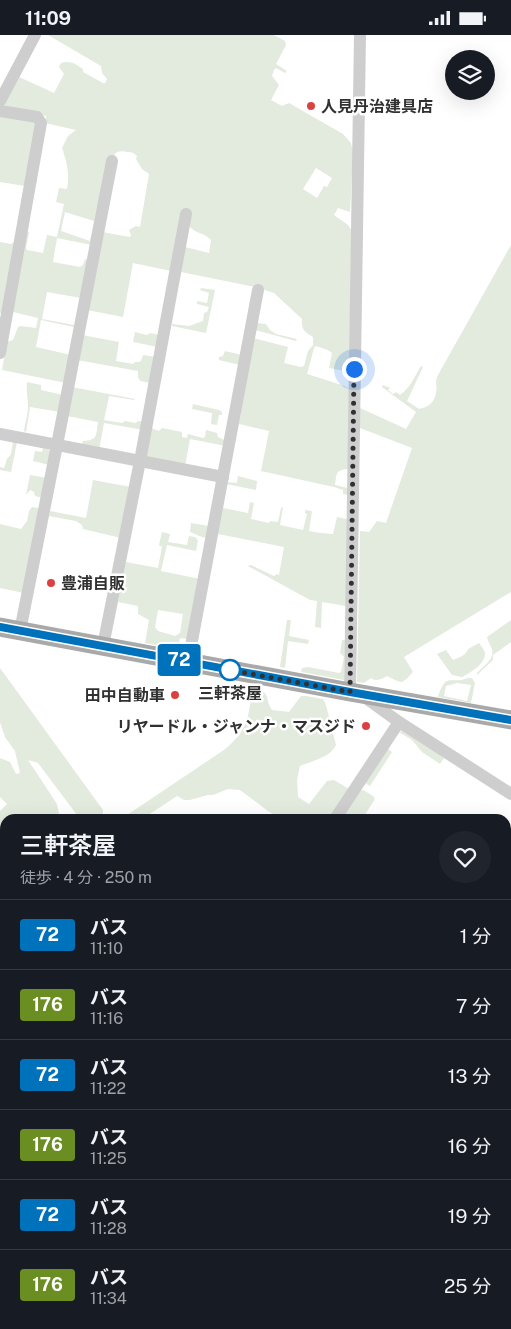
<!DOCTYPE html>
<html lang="ja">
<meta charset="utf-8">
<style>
body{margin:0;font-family:"Public Sans","Noto Sans JP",sans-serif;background:#20242c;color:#f1f3f6;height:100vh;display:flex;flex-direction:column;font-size:19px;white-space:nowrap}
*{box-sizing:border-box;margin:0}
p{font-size:16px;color:#9ea1a6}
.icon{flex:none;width:28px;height:28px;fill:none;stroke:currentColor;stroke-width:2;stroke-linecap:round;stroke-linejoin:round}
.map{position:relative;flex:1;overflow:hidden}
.side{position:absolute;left:0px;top:779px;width:511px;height:516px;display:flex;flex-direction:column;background:#171b24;border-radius:15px 15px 0 0;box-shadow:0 5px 20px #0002}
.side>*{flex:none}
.badge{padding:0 10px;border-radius:4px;font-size:18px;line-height:32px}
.tools{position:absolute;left:445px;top:15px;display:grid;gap:10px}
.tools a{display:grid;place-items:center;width:50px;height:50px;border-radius:50%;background:#171b24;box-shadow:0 5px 20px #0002;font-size:25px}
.you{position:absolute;width:25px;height:25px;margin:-12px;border:4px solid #fff;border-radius:50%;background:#1a73e8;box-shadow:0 0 0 8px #1a73e833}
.map>.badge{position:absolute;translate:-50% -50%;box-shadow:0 0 0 2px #fff}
.round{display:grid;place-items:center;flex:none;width:52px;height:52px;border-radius:26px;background:#20242c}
.head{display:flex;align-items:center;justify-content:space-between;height:85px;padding:0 20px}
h1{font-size:24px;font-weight:600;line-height:38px}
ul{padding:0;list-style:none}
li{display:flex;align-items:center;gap:15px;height:70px;padding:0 20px;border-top:1px solid #363941}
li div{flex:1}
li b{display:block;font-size:19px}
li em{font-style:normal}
li .badge{min-width:55px;font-weight:700;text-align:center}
.status{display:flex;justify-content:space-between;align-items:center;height:35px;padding:0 25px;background:#171b24;direction:ltr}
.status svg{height:14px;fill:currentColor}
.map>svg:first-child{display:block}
.green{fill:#e3eade;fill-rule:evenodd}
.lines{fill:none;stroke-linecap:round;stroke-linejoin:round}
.minor{stroke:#cecece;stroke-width:12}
.primary{stroke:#a9a9a9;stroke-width:19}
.line-casing{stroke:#fff;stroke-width:11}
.line{stroke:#0072bc;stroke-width:8}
.walk{stroke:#313131;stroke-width:5;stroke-dasharray:0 9}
.poi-dot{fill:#da4241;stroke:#fff;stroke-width:2}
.stop-dot{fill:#fff;stroke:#0072bc;stroke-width:2.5}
.labels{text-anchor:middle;stroke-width:5;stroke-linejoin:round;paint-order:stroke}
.poi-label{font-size:16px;font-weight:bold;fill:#313131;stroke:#fff;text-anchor:start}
.stop-label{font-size:16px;font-weight:bold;fill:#313131;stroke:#fff}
</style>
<div class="status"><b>11:09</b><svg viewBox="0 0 49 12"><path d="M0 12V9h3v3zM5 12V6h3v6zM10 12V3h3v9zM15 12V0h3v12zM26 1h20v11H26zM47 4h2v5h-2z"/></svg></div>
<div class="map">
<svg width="511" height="1294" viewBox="0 0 511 1294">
<rect width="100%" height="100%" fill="#fff"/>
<g class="green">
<path d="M48,0H274L285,6L286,10L276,29L287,36L285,38L276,33L274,35L272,41L279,50L271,65L282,71L289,68L343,99L351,108L353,117L350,177L338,173L334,180L348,190L352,196L350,337L329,333L332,318L328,315L316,311L314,313L307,339L345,351L350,355L348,434C335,435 337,439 335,450L348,453V460L343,459V455L334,452L261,436L269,396L239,389L253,303L288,312L284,328L301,332L304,331L308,316L313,310V302C305,297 301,295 302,284L274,258L255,252L181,237L185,212L209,218L211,205C205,198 194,198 189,191L171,236L133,228L123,282L87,275L102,197L130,202L131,200L129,195L136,191L140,192L149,139L142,134L136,124L137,121C132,117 135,118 128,117C116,115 116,117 109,127L92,210L57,203L53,227L80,232L83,230L85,224L88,225L81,263L47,257L42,284L74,290V292L41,285L36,312L71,320L66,348L2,335L7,307L13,305L18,292L21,291L36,293L38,283L13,277L24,195L29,197L26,213L27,215L43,218L47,200L57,202L64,169L56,167L59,153L67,154C70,139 67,127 62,113L68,101L76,95L45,88L46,81L4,72L2,67L17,41L54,58L64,39L59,32L61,28C70,25 76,29 83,34V37L103,48H105L107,44L102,38L101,31ZM316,133L332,143L327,152L324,151L317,163L303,154ZM65,177L94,186L90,206L61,196Z"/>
<path d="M0,80L33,86L36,93L25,151L0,147Z"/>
<path d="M0,207L11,209L14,207L3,279L0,278Z"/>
<path d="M511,210V557L404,622L413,637C401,650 403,649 387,641C382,644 376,647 371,643L364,648L357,647L360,496L369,497L377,486L386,488L412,413L360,393V373L406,394L416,377L382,352L383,350L390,353L388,355L393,359L396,357L400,360C410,353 415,341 421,331L423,332L407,366L419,374C429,372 435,367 436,357C438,350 434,349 438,340Z"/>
<path d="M201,253L215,255L206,298L172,291V289L189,291L203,286L204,278L207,277L209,272L197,269V266L207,268L209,258L200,255Z"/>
<path d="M256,288L266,289L270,295L276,299L297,304L296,306L255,295Z"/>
<path d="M135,297L147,300L150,298L160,300L158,312L133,307Z"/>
<path d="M82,300L119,307L116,326L133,329L135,327H139L141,326L143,320L156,322L151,348L140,346L138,342V336L77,325Z"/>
<path d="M225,316L242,320L240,330L219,325V322L223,321Z"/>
<path d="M27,347L41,350V355L63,360L60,377L30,372L26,397L24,396C25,389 28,379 28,372C28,363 26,356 27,347Z"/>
<path d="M72,352L135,364L134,365L109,361L104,385L122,388L125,386L136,388L138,386L144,387L143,395L104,388L99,415L81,411L83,406C98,405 96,401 98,387L67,381Z"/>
<path d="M193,369L219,375L222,377V380H219L217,390L211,389L212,378L192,374Z"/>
<path d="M151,393L159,396L162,393L182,397V402L187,403L188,399L203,403L205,402L206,395L217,398L218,402L224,405L226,411L190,404L185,431L145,423Z"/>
<path d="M13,406L17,407L11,437L0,435V432L4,433L7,424L11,419Z"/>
<path d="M43,413L49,415L51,418L49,430L33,426L35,416L42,417Z"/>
<path d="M30,440L47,443L43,463L35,461L34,457L30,455L26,460Z"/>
<path d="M238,441L257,446L256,455L226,449L227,447L237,448Z"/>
<path d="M93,445L131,452L121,503L83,494L82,490L76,486L49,481L50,476L86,483Z"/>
<path d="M250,467L254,468L251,484L269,488L270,486L278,487L281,473L283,472L280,490L303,495L307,479L305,478V475L312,476L309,496L320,498L333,499L337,482L347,484L346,571L322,567L321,593L315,592L317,566L310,565L248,531L251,530L274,541L277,539L279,540L284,512L218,499L223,473L248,478Z"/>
<path d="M32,472L38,473L40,475L24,558L0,553V489L21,494L27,486L29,476Z"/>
<path d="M191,488L209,491L207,503C200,502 196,499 190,497Z"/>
<path d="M162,497L170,499L168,507L187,510L189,501L195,502L198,505L196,516L167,510L161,536L200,544L187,604L180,603L178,614L145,608L149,585L138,579V571L118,567L126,527L158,533L162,512L159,510ZM158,575L183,579L180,598L175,601L158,596L155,592Z"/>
<path d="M287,585H291L289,601L309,605L308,609L288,606L285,633L280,632Z"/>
<path d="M511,585V607L493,620V625L477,640V638C484,631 495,624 492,614C490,609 488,607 487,602Z"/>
<path d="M342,605H345L344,645L301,637L302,633L308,632L339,638L341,637L344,622L340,618Z"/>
<path d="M479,608C481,611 485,615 485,619C485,629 470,638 462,642L452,640L437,619L446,615L453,625C459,622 466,621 468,614Z"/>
<path d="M0,633L103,775V778L95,784H80L38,728L28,725L57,769L60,784H5V819L0,813V776L7,769L0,762V723L10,727L16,739L20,738L15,716L5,702L0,687Z"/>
<path d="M468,643H472L475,648L471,668L438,662C446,636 450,650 468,643ZM457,648L471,650L467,666L444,661L446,651Z"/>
<path d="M255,654C272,657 264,664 272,675L289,677L301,661H306L323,664L326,670L336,710C331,722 312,726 300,731L297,745L298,762L309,769L327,746L334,745L349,754L332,784H281L268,776L240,755L228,754L213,760H208L190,765H184L177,761L142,784H121L224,715C237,704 246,694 249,676C251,668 250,661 255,654Z"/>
<path d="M402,696L444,723L440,729L422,717L412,705L399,697Z"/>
<path d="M387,713L392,717L370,751L364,747Z"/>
<path d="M363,755L373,761L375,764L362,784H339L358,756Z"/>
<path d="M5,861V1001L0,999V865Z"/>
<path d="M5,1184V1290H278L273,1294H0V1188Z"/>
</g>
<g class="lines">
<g class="minor">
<path d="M0,66L35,0"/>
<path d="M0,76L37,82L41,88L0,318"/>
<path d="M0,399L223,442"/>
<path d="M20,596L57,410L112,126"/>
<path d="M103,611L140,426L186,179"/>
<path d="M188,627L258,255"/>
<path d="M350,657L360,0"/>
<path d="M363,661L399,687L511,759"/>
<path d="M335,784L399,687"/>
<path d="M0,1186L5,1182"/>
</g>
<path class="primary" d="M0,592L350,657L511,685"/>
</g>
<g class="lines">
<g class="line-casing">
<path id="line" d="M0,592L350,657L511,685"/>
</g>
<use href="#line" class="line"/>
<path class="walk" d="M230,635L224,634L350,657L354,334"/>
</g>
<g class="poi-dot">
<circle cx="311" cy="71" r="5"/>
<circle cx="51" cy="548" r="5"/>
<circle cx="175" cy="660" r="5"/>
<circle cx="366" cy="691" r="5"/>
</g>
<circle class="stop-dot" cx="230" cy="635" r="10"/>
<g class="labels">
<g class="poi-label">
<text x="321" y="77">人見丹治建具店</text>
<text x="61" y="554">豊浦自販</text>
<text x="165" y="666" text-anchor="end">田中自動車</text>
<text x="356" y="697" text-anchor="end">リヤードル・ジャンナ・マスジド</text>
</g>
<g class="stop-label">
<text x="230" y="664">三軒茶屋</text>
</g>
</g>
</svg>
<div class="tools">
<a><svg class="icon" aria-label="layers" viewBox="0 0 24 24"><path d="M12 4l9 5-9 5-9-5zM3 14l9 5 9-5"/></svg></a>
</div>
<div class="you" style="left:354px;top:334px"></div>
<b class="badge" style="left:179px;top:625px;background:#0072bc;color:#fff">72</b>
<section class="side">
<div class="head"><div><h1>三軒茶屋</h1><p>徒歩 · 4 分 · 250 m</p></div><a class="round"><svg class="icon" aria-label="heart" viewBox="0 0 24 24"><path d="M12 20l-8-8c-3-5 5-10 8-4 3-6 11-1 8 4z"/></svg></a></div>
<ul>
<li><span class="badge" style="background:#0072bc;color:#fff">72</span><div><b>バス</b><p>11:10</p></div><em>1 分</em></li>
<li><span class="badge" style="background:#6b8e23;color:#fff">176</span><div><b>バス</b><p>11:16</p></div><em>7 分</em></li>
<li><span class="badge" style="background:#0072bc;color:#fff">72</span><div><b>バス</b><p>11:22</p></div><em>13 分</em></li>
<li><span class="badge" style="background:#6b8e23;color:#fff">176</span><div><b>バス</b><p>11:25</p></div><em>16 分</em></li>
<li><span class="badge" style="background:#0072bc;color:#fff">72</span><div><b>バス</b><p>11:28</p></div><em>19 分</em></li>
<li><span class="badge" style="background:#6b8e23;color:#fff">176</span><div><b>バス</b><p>11:34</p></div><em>25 分</em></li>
</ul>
</section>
</div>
